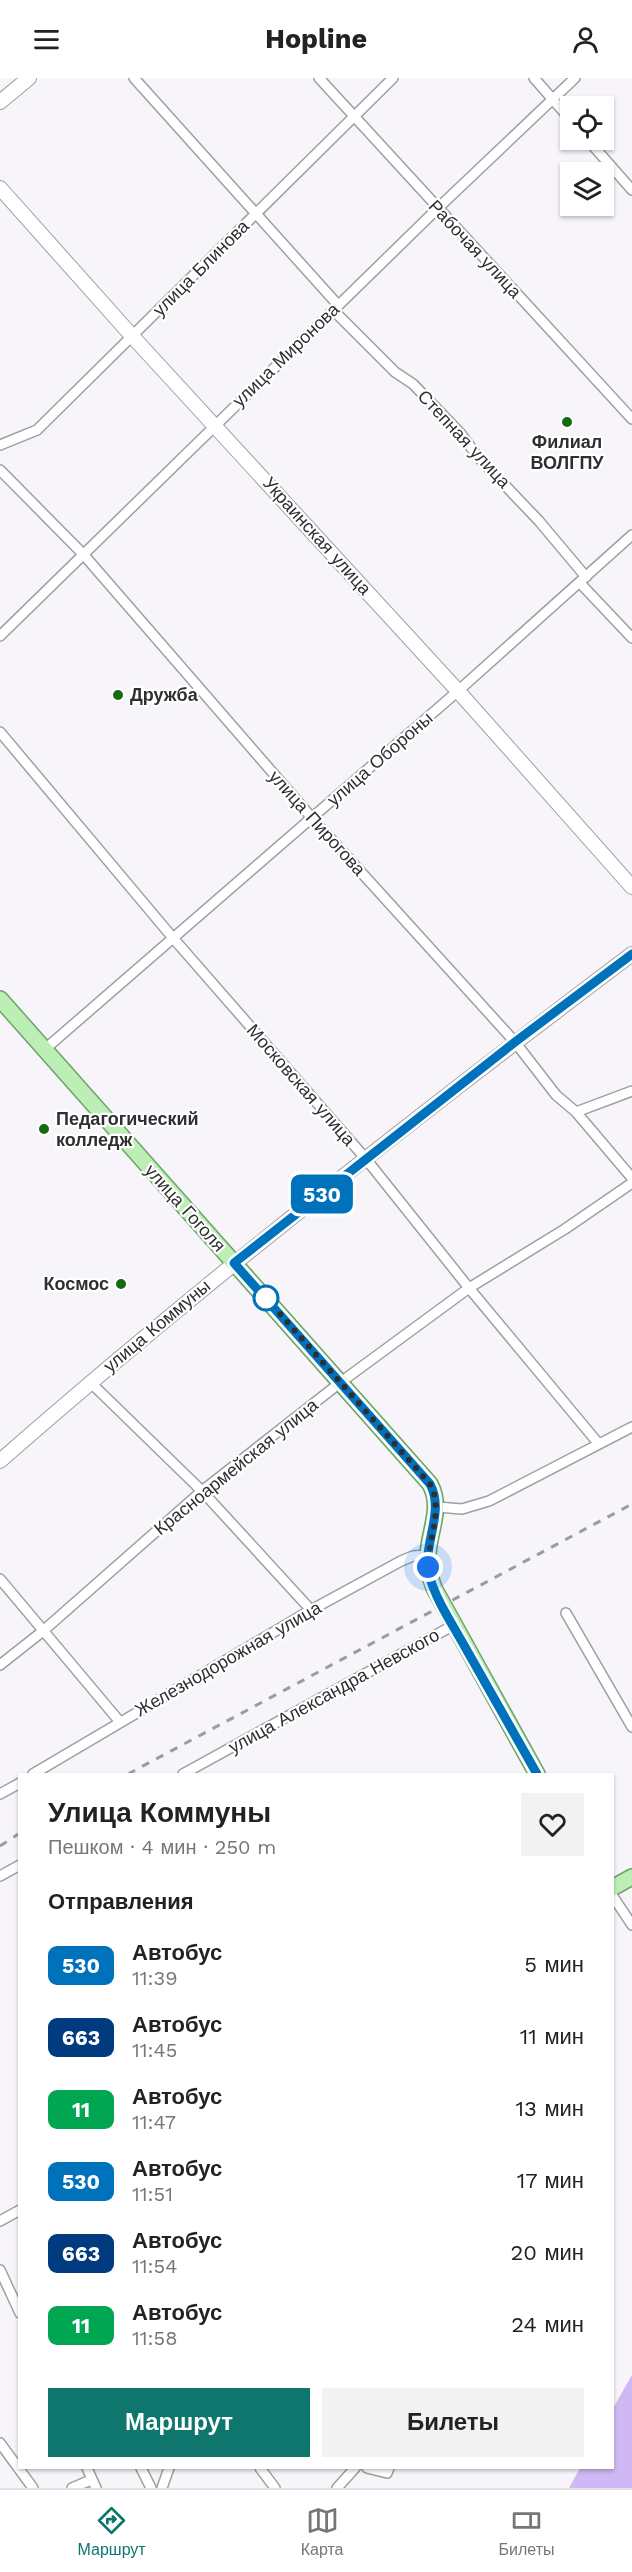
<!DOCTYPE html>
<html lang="ru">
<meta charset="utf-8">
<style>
body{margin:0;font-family:"Work Sans",sans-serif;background:#f2f2f2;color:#222;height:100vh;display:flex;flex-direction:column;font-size:22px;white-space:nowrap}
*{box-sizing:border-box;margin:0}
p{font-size:20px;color:#767676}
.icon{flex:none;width:33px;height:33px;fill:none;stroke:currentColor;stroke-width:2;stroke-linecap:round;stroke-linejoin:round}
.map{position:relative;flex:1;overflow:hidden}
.side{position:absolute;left:18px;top:1695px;width:596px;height:696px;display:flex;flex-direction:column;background:#fff;border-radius:0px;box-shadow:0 2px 4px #0004}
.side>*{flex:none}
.badge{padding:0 12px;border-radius:9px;font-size:21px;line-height:39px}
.controls{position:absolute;left:560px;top:18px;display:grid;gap:12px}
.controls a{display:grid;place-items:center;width:54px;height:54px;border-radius:0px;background:#fff;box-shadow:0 2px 4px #0004;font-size:30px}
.you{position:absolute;width:30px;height:30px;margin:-15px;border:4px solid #fff;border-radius:50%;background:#1a73e8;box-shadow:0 0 0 9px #1a73e833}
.map>.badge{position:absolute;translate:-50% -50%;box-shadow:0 0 0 3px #fff}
h2{padding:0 30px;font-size:22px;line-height:54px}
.round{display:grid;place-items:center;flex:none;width:63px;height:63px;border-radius:0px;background:#f2f2f2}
.summary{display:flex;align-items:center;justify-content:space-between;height:102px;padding:0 30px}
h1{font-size:28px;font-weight:700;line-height:45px}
.primary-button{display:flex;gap:12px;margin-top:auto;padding:12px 30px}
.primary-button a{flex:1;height:69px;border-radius:0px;background:#0f766e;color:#fff;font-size:24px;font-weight:700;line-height:69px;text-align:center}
.primary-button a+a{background:#f2f2f2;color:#222}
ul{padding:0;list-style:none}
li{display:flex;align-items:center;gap:18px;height:72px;padding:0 30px}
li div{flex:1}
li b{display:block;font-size:22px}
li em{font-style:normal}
li .badge{min-width:66px;font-weight:700;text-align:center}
header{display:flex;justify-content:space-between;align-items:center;height:78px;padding:0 30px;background:#fff;font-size:27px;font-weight:700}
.tab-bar{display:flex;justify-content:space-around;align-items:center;height:84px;border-top:2px solid #e0e0e0;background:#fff;font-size:16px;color:#767676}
.tab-bar a{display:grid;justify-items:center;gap:3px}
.tab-bar .current{color:#0f766e}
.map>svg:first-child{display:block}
.forest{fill:#d0b8f4}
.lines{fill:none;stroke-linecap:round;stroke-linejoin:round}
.street-casing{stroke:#a09ea3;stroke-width:12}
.secondary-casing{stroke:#a09ea3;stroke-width:16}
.primary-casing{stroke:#6da368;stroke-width:18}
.street{stroke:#fff;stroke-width:9}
.secondary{stroke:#fff;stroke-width:14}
.primary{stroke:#bceeb6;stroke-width:15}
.rail{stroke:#9c9b9e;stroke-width:3;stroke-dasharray:8 8;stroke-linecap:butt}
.line-casing{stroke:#fff;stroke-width:14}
.line{stroke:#0072bc;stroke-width:9}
.walk{stroke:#2f2e30;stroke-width:6;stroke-dasharray:0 10.8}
.poi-dot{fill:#166a0f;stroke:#fff;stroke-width:2}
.stop-dot{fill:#fff;stroke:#0072bc;stroke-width:3}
.labels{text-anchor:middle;stroke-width:4.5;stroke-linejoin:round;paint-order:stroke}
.street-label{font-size:18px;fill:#2f2e30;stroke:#fff}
.poi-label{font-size:18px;font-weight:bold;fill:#2f2e30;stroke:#fff;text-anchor:start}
</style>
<header><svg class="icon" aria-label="menu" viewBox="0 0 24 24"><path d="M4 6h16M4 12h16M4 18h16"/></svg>Hopline<svg class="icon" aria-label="person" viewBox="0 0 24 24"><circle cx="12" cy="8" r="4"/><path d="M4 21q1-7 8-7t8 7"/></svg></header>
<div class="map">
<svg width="632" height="2410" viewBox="0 0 632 2410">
<rect width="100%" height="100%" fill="#f7f5fa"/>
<path class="forest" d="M632,2297V2410H569L580,2390H612V2332Z"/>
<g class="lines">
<g class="street-casing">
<g id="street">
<path d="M134,0L338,227"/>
<path d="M319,0L632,341"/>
<path d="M534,0L570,41"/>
<path d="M588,62L632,112"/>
<path d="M333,232L395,294L413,306L461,356L478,379L539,443L586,499"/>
<path d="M0,367L37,352L393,0"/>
<path d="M0,392L83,476L312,740L515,964L556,1017L576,1034L632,1100"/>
<path d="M580,505L632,560"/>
<path d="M0,558L437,131L575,0"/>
<path d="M0,654L173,860L366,1081L469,1210L598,1365"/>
<path d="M44,972L458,613L632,457"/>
<path d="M576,1034L632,1013"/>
<path d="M90,1304L202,1413L311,1532"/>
<path d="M437,1429L462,1431L489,1423L632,1349"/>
<path d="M0,1501L120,1644"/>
<path d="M566,1535L632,1649"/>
<path d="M0,1587L43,1553L202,1413L341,1304L469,1210L565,1151L632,1105"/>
<path d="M33,1696L311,1532L401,1483L413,1478L428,1477"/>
<path d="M183,1696L454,1547"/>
<path d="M0,1716L20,1705"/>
<path d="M0,1798L20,1787"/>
<path d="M612,1817L632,1847"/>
<path d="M0,2143L20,2132"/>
<path d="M0,2192L20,2235"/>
<path d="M0,2365L33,2410"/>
<path d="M87,2390L96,2410"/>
<path d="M141,2390L151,2410"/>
<path d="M260,2390L275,2410"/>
<path d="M367,2390L387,2395L389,2390"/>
<path d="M72,2410L91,2402"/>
<path d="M162,2410L169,2390"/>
<path d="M337,2410L355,2390"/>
</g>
</g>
<g class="secondary-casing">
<g id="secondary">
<path d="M0,24L29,0"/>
<path d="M0,110L132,258L458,613L632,809"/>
<path d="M0,1383C203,1205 416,1039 632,876"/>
</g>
</g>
<g class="primary-casing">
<g id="primary">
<path d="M0,921L430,1406C443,1430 429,1452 428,1477C427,1489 430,1499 434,1510L537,1696"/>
<path d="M612,1810L632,1799"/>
</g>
</g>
<use href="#street" class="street"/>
<use href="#secondary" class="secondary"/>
<use href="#primary" class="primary"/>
<g class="rail">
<path d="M128,1696L632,1426"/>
<path d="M0,1768L20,1755"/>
</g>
</g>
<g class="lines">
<g class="line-casing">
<path id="line" d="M537,1696C513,1654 489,1611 465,1569C453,1547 437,1524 430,1500C420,1468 446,1436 430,1406L234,1185L515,964L632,876"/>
</g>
<use href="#line" class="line"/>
<path class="walk" d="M266,1220L430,1406C444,1431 428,1461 428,1489"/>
</g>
<g class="poi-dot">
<circle cx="567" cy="344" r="6"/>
<circle cx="118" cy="617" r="6"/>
<circle cx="44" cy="1051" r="6"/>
<circle cx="121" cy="1206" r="6"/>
</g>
<circle class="stop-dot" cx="266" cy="1220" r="12"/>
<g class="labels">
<g class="street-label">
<text transform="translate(475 171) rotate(47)" y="6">Рабочая улица</text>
<text transform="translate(201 190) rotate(-45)" y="6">улица Блинова</text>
<text transform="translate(286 277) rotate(-44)" y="6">улица Миронова</text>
<text transform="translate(464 361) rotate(47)" y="6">Степная улица</text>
<text transform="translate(317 458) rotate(48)" y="6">Украинская улица</text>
<text transform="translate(380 681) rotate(-41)" y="6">улица Обороны</text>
<text transform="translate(317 745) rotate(48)" y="6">улица Пирогова</text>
<text transform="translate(301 1007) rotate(49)" y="6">Московская улица</text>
<text transform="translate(185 1130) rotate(48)" y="6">улица Гоголя</text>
<text transform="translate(157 1248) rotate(-40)" y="6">улица Коммуны</text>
<text transform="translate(236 1389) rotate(-39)" y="6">Красноармейская улица</text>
<text transform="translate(228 1581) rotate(-30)" y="6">Железнодорожная улица</text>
<text transform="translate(334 1613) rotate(-29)" y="6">улица Александра Невского</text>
</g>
<g class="poi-label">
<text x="567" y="370" text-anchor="middle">Филиал<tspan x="567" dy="21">ВОЛГПУ</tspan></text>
<text x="130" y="623">Дружба</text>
<text x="56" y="1047">Педагогический<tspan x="56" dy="21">колледж</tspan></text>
<text x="109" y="1212" text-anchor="end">Космос</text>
</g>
</g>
</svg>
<div class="controls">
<a><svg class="icon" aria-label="locate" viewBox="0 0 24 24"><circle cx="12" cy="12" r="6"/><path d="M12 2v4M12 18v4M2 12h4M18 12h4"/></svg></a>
<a><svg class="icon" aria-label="layers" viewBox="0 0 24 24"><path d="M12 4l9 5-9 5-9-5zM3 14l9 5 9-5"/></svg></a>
</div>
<div class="you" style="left:428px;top:1489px"></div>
<b class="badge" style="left:322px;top:1116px;background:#0072bc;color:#fff">530</b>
<section class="side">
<div class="summary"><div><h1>Улица Коммуны</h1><p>Пешком · 4 мин · 250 m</p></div><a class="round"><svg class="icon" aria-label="heart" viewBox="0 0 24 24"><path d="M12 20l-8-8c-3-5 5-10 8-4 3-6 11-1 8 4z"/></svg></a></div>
<h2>Отправления</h2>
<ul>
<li><span class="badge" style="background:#0072bc;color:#fff">530</span><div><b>Автобус</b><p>11:39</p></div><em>5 мин</em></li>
<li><span class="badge" style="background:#003b80;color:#fff">663</span><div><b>Автобус</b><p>11:45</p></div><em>11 мин</em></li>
<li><span class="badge" style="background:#00a651;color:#fff">11</span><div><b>Автобус</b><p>11:47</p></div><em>13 мин</em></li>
<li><span class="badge" style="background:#0072bc;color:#fff">530</span><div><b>Автобус</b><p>11:51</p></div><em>17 мин</em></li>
<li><span class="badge" style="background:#003b80;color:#fff">663</span><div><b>Автобус</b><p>11:54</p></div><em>20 мин</em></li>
<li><span class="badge" style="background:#00a651;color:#fff">11</span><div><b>Автобус</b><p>11:58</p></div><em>24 мин</em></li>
</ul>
<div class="primary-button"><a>Маршрут</a><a>Билеты</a></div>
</section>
</div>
<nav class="tab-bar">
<a class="current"><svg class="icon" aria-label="directions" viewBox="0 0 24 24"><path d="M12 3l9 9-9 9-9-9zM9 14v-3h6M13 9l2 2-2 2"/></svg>Маршрут</a>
<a><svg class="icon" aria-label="map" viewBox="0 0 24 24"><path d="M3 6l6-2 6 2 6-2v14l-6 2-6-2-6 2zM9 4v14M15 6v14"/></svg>Карта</a>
<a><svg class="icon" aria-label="tickets" viewBox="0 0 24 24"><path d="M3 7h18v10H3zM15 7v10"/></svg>Билеты</a>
</nav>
